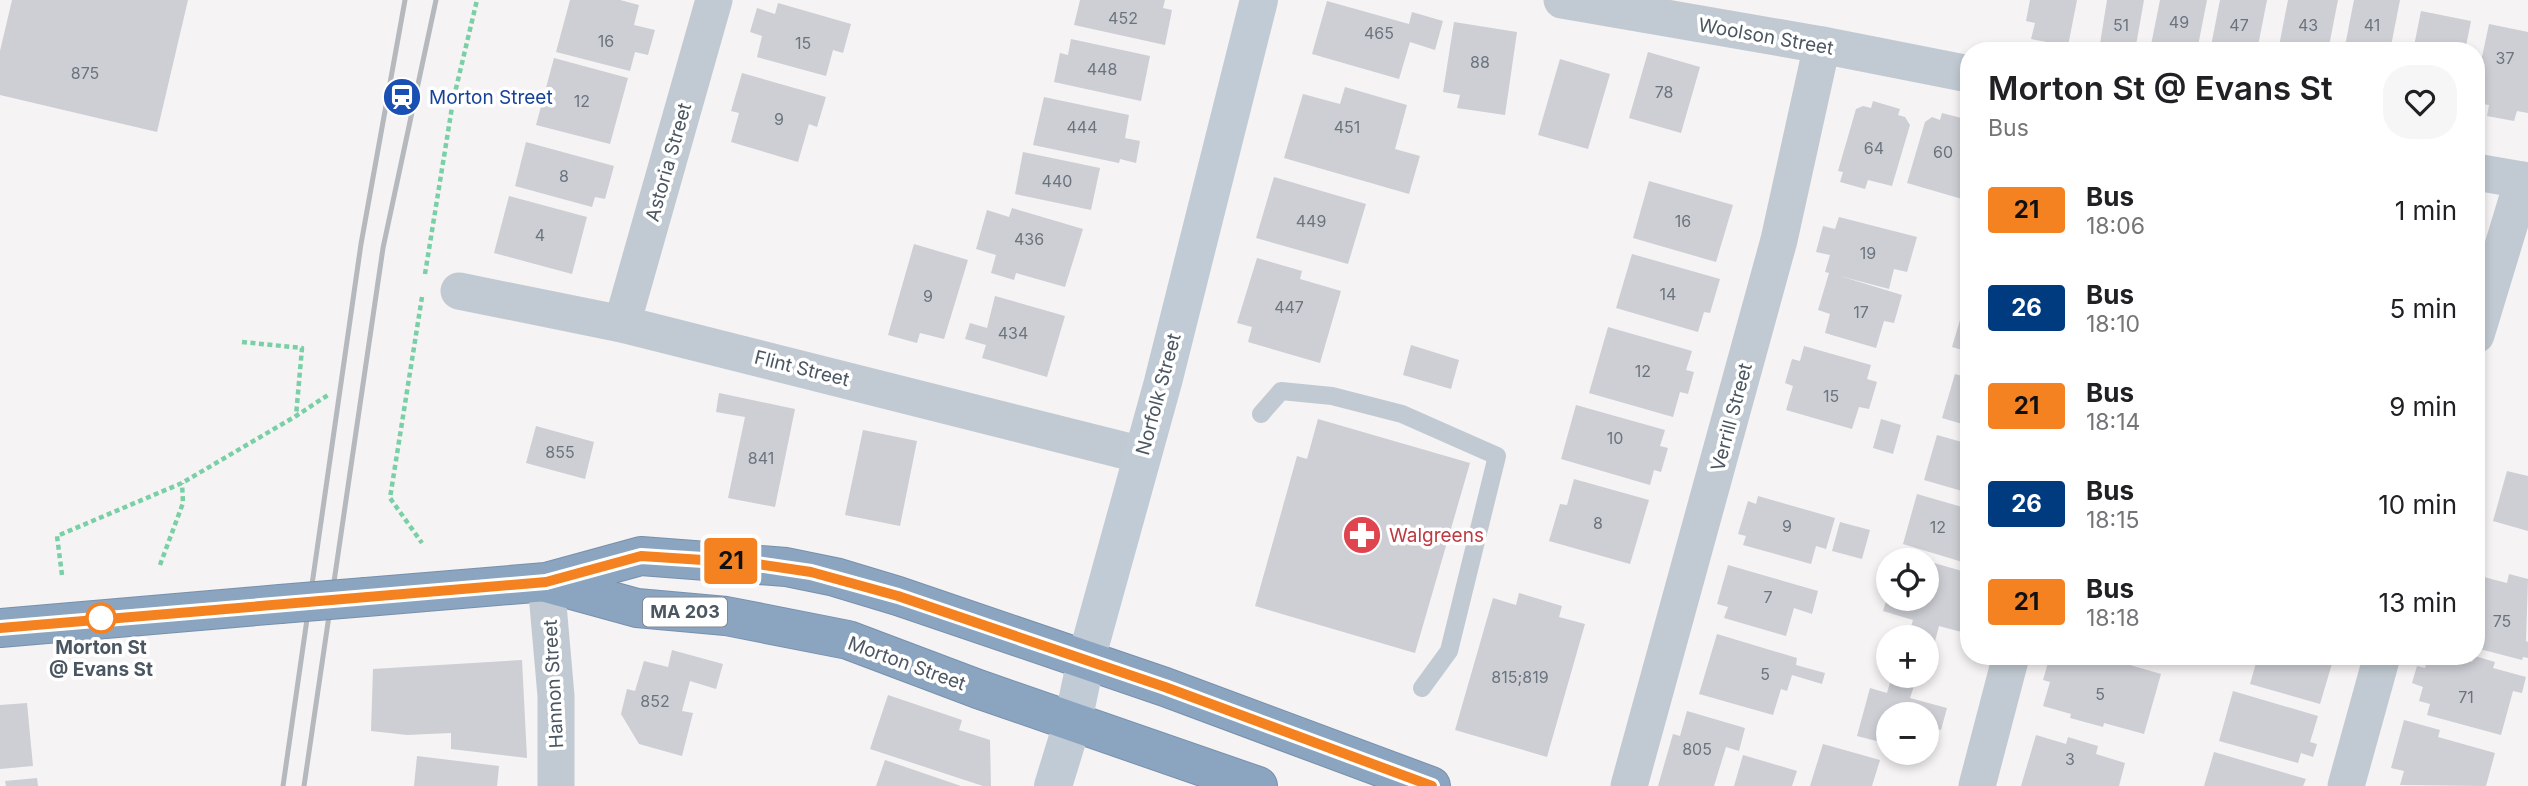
<!DOCTYPE html>
<meta charset="utf-8">
<style>
body{margin:0;font-family:Inter,sans-serif;background:#f6f6f6;color:#202124;height:100vh;display:flex;flex-direction:column;font-size:26px;white-space:nowrap}
*{box-sizing:border-box;margin:0}
p{font-size:23px;color:#757577}
.icon{flex:none;width:38px;height:38px;fill:none;stroke:currentColor;stroke-width:2;stroke-linecap:round;stroke-linejoin:round}
.map{position:relative;flex:1;overflow:hidden}
.panel{position:absolute;left:1960px;top:42px;width:525px;height:623px;display:flex;flex-direction:column;background:#fff;border-radius:28px;box-shadow:0 4px 10px #0003}
.panel>*{flex:none}
.badge{padding:0 14px;border-radius:5px;font-size:24px;line-height:46px}
.controls{position:absolute;left:1876px;top:548px;display:grid;gap:14px}
.controls a{display:grid;place-items:center;width:63px;height:63px;border-radius:50%;background:#fff;box-shadow:0 4px 10px #0003;font-size:35px}
.map>.badge{position:absolute;translate:-50% -50%;box-shadow:0 0 0 4px #fff}
.round{display:grid;place-items:center;flex:none;width:74px;height:74px;border-radius:28px;background:#f6f6f6}
.summary{display:flex;align-items:center;justify-content:space-between;height:119px;padding:0 28px}
h1{font-size:33px;font-weight:600;line-height:52px}
ul{padding:0;list-style:none}
li{display:flex;align-items:center;gap:21px;height:98px;padding:0 28px}
li div{flex:1}
li b{display:block;font-size:26px}
li em{font-style:normal}
li .badge{min-width:77px;font-weight:700;text-align:center}
.map>svg:first-child{display:block}
.building{fill:#cdcfd5}
.lines{fill:none;stroke-linecap:round;stroke-linejoin:round}
.highway-casing{stroke:#7690ad;stroke-width:40}
.path{stroke:#7ad0a6;stroke-width:4.5;stroke-dasharray:5 3.5;stroke-linecap:butt}
.lane{stroke:#c1cad2;stroke-width:18}
.street{stroke:#c1cad2;stroke-width:37}
.secondary{stroke:#c1cbd6;stroke-width:38}
.highway{stroke:#8ba5c1;stroke-width:38}
.rail{stroke:#b5b8bd;stroke-width:5}
.highway-bridge-casing{stroke:#7690ad;stroke-width:40;stroke-linecap:butt}
.highway-bridge{stroke:#8ba5c1;stroke-width:38}
.line-casing{stroke:#fff;stroke-width:16}
.line{stroke:#f58220;stroke-width:10}
.stop-dot{fill:#fff;stroke:#f58220;stroke-width:3.5}
.labels{text-anchor:middle;stroke-width:7;stroke-linejoin:round;paint-order:stroke}
.number-label{font-size:16px;fill:#6b747e}
.shield{fill:#fff;stroke:#808990;stroke-width:2}
.shield-label{font-size:18px;font-weight:bold;fill:#4a5661}
.street-label{font-size:19px;fill:#4a5661;stroke:#fff}
.transit-label{font-size:19px;fill:#164399;stroke:#fff;text-anchor:start}
.health-label{font-size:19px;fill:#be3a42;stroke:#fff;text-anchor:start}
.stop-label{font-size:19px;font-weight:bold;fill:#4a5661;stroke:#fff}
</style>
<div class="map">
<svg width="2528" height="786" viewBox="0 0 2528 786">
<rect width="100%" height="100%" fill="#f5f3f3"/>
<g class="building">
<path d="M12,0H188L157,132L0,95V51Z"/>
<path d="M570,0H620L639,5L634,25L655,30L648,55L635,52L630,71L556,52Z"/>
<path d="M1080,0H1165L1163,8L1172,10L1165,45L1074,25Z"/>
<path d="M2030,0H2077L2068,46L2031,39L2035,23L2026,21Z"/>
<path d="M2107,0H2144L2135,51L2099,50Z"/>
<path d="M2160,0H2207L2197,51H2157L2158,47L2151,45Z"/>
<path d="M2220,0H2267L2257,51H2210Z"/>
<path d="M2288,0H2338L2328,51H2278Z"/>
<path d="M2354,0H2400L2390,51H2344Z"/>
<path d="M1327,1L1409,24L1412,12L1443,21L1435,50L1410,42L1399,79L1312,54Z"/>
<path d="M778,3L851,24L843,53L833,50L826,76L757,57L762,36L750,32L757,8L775,14Z"/>
<path d="M2421,11L2471,21L2465,51H2413Z"/>
<path d="M1454,22L1517,32L1505,115L1457,108L1460,95L1443,92Z"/>
<path d="M2489,24L2528,32V113L2517,111L2514,121L2487,116L2489,105L2476,103V85Z"/>
<path d="M1071,39L1150,56L1141,101L1054,82L1060,53L1068,55Z"/>
<path d="M1648,52L1700,67L1681,133L1629,118Z"/>
<path d="M554,58L628,78L610,144L536,125Z"/>
<path d="M1560,59L1610,74L1588,149L1538,135Z"/>
<path d="M742,73L826,97L817,127L809,124L798,162L731,142L739,113L731,111Z"/>
<path d="M1345,87L1407,105L1395,149L1420,156L1409,194L1284,158L1303,94L1340,104Z"/>
<path d="M1044,97L1129,115L1125,138L1140,141L1136,163L1120,159L1119,163L1033,145Z"/>
<path d="M1873,101L1900,109L1898,115L1905,117L1910,125L1892,186L1868,180L1865,189L1840,182L1843,172L1838,171L1856,109L1863,106L1871,108Z"/>
<path d="M1942,113L1969,120V175L1962,199L1907,183L1925,122L1932,117L1940,120Z"/>
<path d="M526,142L614,166L605,199L595,197L592,207L515,186Z"/>
<path d="M1023,152L1100,168L1091,210L1015,194Z"/>
<path d="M1274,177L1366,204L1348,264L1256,238Z"/>
<path d="M1649,181L1733,205L1716,262L1633,238Z"/>
<path d="M509,196L587,217L572,274L494,253Z"/>
<path d="M1012,208L1083,229L1065,287L1016,273L1014,280L991,273L996,255L976,249L987,210L1009,217Z"/>
<path d="M1839,217L1917,237L1907,272L1894,269L1889,289L1840,276L1902,295L1894,323L1884,321L1876,348L1825,333L1830,314L1818,310L1829,273L1825,272L1830,255L1816,252L1823,226L1835,229Z"/>
<path d="M914,244L968,260L944,339L920,333L917,343L888,335Z"/>
<path d="M1632,254L1720,279L1710,313L1704,312L1698,332L1616,308Z"/>
<path d="M1257,258L1302,271L1300,279L1341,291L1320,363L1248,342L1252,327L1237,323Z"/>
<path d="M995,296L1065,316L1047,377L982,358L986,345L965,339L970,323L987,328Z"/>
<path d="M1965,303L1969,304V352L1952,347Z"/>
<path d="M1608,327L1692,351L1686,370L1694,372L1688,394L1680,392L1673,417L1589,393Z"/>
<path d="M1411,345L1459,360L1451,389L1403,375Z"/>
<path d="M1804,346L1871,365L1867,379L1877,382L1869,409L1859,407L1852,429L1786,410L1793,386L1785,383L1792,359L1800,361Z"/>
<path d="M1955,374L1969,378V426L1942,418Z"/>
<path d="M719,393L795,409L775,507L728,498L745,417L716,412Z"/>
<path d="M1576,405L1665,430L1660,446L1668,448L1661,472L1654,470L1650,485L1561,459Z"/>
<path d="M1318,419L1470,463L1415,653L1255,606L1297,456L1307,459Z"/>
<path d="M1881,419L1901,425L1893,454L1873,448Z"/>
<path d="M536,426L594,442L585,479L526,463Z"/>
<path d="M863,430L917,441L900,526L845,515Z"/>
<path d="M1937,435L1969,444V493L1924,480Z"/>
<path d="M2507,471L2528,476V531L2493,521Z"/>
<path d="M1574,479L1649,500L1630,564L1549,541L1560,504L1567,505Z"/>
<path d="M1917,494L1969,509V564L1903,544Z"/>
<path d="M1758,496L1835,518L1826,549L1816,546L1811,564L1743,545L1746,536L1738,534L1748,501L1756,504Z"/>
<path d="M1840,522L1870,530L1862,559L1832,551Z"/>
<path d="M1927,561L1969,573V634L1939,626L1934,645L1927,644V637H1908L1913,620L1883,611L1887,598H1927Z"/>
<path d="M1728,565L1818,591L1812,614L1794,608L1786,636L1724,618L1728,607L1717,604Z"/>
<path d="M2509,574L2528,579L2526,641L2528,642V658L2523,657L2522,660L2476,648V575L2507,583Z"/>
<path d="M1519,593L1562,606L1559,617L1585,624L1547,757L1455,730L1493,598L1516,605Z"/>
<path d="M1717,634L1797,658L1796,665L1825,673L1822,684L1792,675L1787,691L1781,689L1773,715L1699,694Z"/>
<path d="M672,650L723,664L716,689L690,681L682,711L693,713L682,756L639,744L621,714L627,689L635,691L644,661L668,667Z"/>
<path d="M2050,656H2099L2161,674L2144,734L2104,723L2103,727L2070,718L2071,714L2043,706L2050,682L2043,680Z"/>
<path d="M2258,656H2347L2345,660L2334,657L2320,704L2250,684Z"/>
<path d="M2428,656H2462L2461,659L2472,662L2475,656L2495,662L2493,668L2526,677L2522,693L2513,691L2501,735L2427,715L2430,704L2419,701L2423,687L2412,683L2417,666L2425,668Z"/>
<path d="M522,660L527,758L451,749V733L407,735L371,731L373,669Z"/>
<path d="M1891,679L1914,686L1910,698L1947,708L1941,730L1931,727L1927,738V714H1888V744L1857,736L1870,688L1887,693Z"/>
<path d="M2233,691L2318,716L2310,742L2317,744L2313,757L2301,753L2298,763L2219,741Z"/>
<path d="M888,695L962,720L959,730L990,740L991,786H983L870,749Z"/>
<path d="M27,703L33,766L0,769V705Z"/>
<path d="M1687,711L1745,728L1739,751L1726,747L1714,786H1658L1673,734L1680,736Z"/>
<path d="M2404,720L2440,730L2438,737L2495,753L2486,786L2400,785L2404,771L2391,768Z"/>
<path d="M2036,735L2066,744L2068,737L2098,746L2096,754L2125,763L2119,786H2021Z"/>
<path d="M1823,744L1880,760L1872,786H1810Z"/>
<path d="M2214,752L2306,779L2303,786H2204Z"/>
<path d="M1743,755L1797,771L1792,786H1734Z"/>
<path d="M417,756L499,766L497,786H414Z"/>
<path d="M885,760L961,786H876Z"/>
<path d="M37,778L38,786H6L5,781Z"/>
</g>
<g class="lines">
<g class="highway-casing">
<g id="highway">
<path d="M546,583L637,608L726,616L848,640L978,689L1258,786"/>
<path d="M366,597L546,582L641,556L786,567L835,577L898,596L1165,687L1431,786"/>
<path d="M0,628L280,604"/>
</g>
</g>
<g class="path">
<path d="M425,274L453,101L477,0"/>
<path d="M422,297L390,498L422,543"/>
<path d="M242,342L302,348L296,416"/>
<path d="M160,565L183,503L182,483"/>
<path d="M62,575L57,536L182,483L296,416L328,395"/>
</g>
<path class="lane" d="M1261,414L1281,391L1332,396L1402,414L1497,456L1449,651L1422,688"/>
<g class="street">
<path d="M1562,0L1822,45L1969,74"/>
<path d="M2476,172L2528,181"/>
<path d="M459,291L622,324L1142,455"/>
<path d="M622,324L714,0"/>
<path d="M2476,335L2523,180"/>
<path d="M546,582L556,696V786"/>
<path d="M1629,786L1779,240L1822,45"/>
<path d="M1977,786L2011,656"/>
<path d="M2346,786L2382,656"/>
</g>
<path class="secondary" d="M1053,786L1073,721L1086,660L1163,382L1259,0"/>
<use href="#highway" class="highway"/>
<g class="rail">
<path d="M283,786L361,244L405,0"/>
<path d="M304,786L383,248L436,0"/>
</g>
<g class="highway-bridge-casing">
<path id="highway-bridge" d="M280,604L366,597"/>
</g>
<use href="#highway-bridge" class="highway-bridge"/>
</g>
<g class="lines">
<g class="line-casing">
<path id="line" d="M0,628L546,582L641,556L750,563L811,572L898,596L1165,687L1432,786"/>
</g>
<use href="#line" class="line"/>
</g>
<defs>
<g id="station-disc" transform="scale(2.0125)"><circle r="9.5" fill="#1a4fb4" stroke="#fff"/><path d="M-3-6H3Q5-6 5-4V2Q5 4 3 4L4.5 6H3L1.5 4h-3L-3 6H-4.5L-3 4Q-5 4-5 2V-4Q-5-6-3-6ZM-3.5-4v3h7v-3ZM-3.5 1v1.5H-2V1ZM2 1v1.5H3.5V1Z" fill="#fff"/></g>
<g id="pharmacy-disc" transform="scale(2.0125)"><circle r="9.5" fill="#e0444e" stroke="#fff"/><path d="M-2-6h4v4h4v4h-4v4h-4v-4h-4v-4h4Z" fill="#fff"/></g>
</defs>
<g fill-rule="evenodd">
<use href="#station-disc" x="402" y="97"/>
<use href="#pharmacy-disc" x="1362" y="535"/>
</g>
<circle class="stop-dot" cx="101" cy="618" r="14"/>
<g class="labels">
<g class="number-label">
<text x="1123" y="24">452</text>
<text x="2179" y="28">49</text>
<text x="2121" y="31">51</text>
<text x="2239" y="31">47</text>
<text x="2308" y="31">43</text>
<text x="2372" y="31">41</text>
<text x="1379" y="39">465</text>
<text x="606" y="47">16</text>
<text x="803" y="49">15</text>
<text x="2505" y="64">37</text>
<text x="1480" y="68">88</text>
<text x="1102" y="75">448</text>
<text x="85" y="79">875</text>
<text x="1664" y="98">78</text>
<text x="582" y="107">12</text>
<text x="779" y="125">9</text>
<text x="1082" y="133">444</text>
<text x="1347" y="133">451</text>
<text x="1874" y="154">64</text>
<text x="1943" y="158">60</text>
<text x="564" y="182">8</text>
<text x="1057" y="187">440</text>
<text x="1311" y="227">449</text>
<text x="1683" y="227">16</text>
<text x="540" y="241">4</text>
<text x="1029" y="245">436</text>
<text x="1868" y="259">19</text>
<text x="1668" y="300">14</text>
<text x="928" y="302">9</text>
<text x="1289" y="313">447</text>
<text x="1861" y="318">17</text>
<text x="1013" y="339">434</text>
<text x="1643" y="377">12</text>
<text x="1831" y="402">15</text>
<text x="1615" y="444">10</text>
<text x="560" y="458">855</text>
<text x="761" y="464">841</text>
<text x="1598" y="529">8</text>
<text x="1787" y="532">9</text>
<text x="1938" y="533">12</text>
<text x="1768" y="603">7</text>
<text x="2502" y="627">75</text>
<text x="1765" y="680">5</text>
<text x="1520" y="683">815;819</text>
<text x="2100" y="700">5</text>
<text x="2466" y="703">71</text>
<text x="655" y="707">852</text>
<text x="1697" y="755">805</text>
<text x="2070" y="765">3</text>
</g>
<rect class="shield" x="643" y="597.5" width="84" height="29" rx="5"/>
<g class="shield-label">
<text x="685" y="618">MA 203</text>
</g>
<g class="street-label">
<text transform="translate(1766 36) rotate(10)" y="7">Woolson Street</text>
<text transform="translate(668 162) rotate(-74)" y="7">Astoria Street</text>
<text transform="translate(802 368) rotate(14)" y="7">Flint Street</text>
<text transform="translate(1158 394) rotate(-75)" y="7">Norfolk Street</text>
<text transform="translate(1731 417) rotate(-75)" y="7">Verrill Street</text>
<text transform="translate(907 663) rotate(20)" y="7">Morton Street</text>
<text transform="translate(553 684) rotate(-93)" y="7">Hannon Street</text>
</g>
<g class="transit-label">
<text x="429" y="104">Morton Street</text>
</g>
<g class="health-label">
<text x="1389" y="542">Walgreens</text>
</g>
<g class="stop-label">
<text x="101" y="654">Morton St<tspan x="101" dy="22">@ Evans St</tspan></text>
</g>
</g>
</svg>
<div class="controls">
<a><svg class="icon" aria-label="locate" viewBox="0 0 24 24"><circle cx="12" cy="12" r="6"/><path d="M12 2v4M12 18v4M2 12h4M18 12h4"/></svg></a>
<a>+</a>
<a>−</a>
</div>
<b class="badge" style="left:731px;top:561px;background:#f58220;color:#111">21</b>
<section class="panel">
<div class="summary"><div><h1>Morton St @ Evans St</h1><p>Bus</p></div><a class="round"><svg class="icon" aria-label="heart" viewBox="0 0 24 24"><path d="M12 20l-8-8c-3-5 5-10 8-4 3-6 11-1 8 4z"/></svg></a></div>
<ul>
<li><span class="badge" style="background:#f58220;color:#111">21</span><div><b>Bus</b><p>18:06</p></div><em>1 min</em></li>
<li><span class="badge" style="background:#003b80;color:#fff">26</span><div><b>Bus</b><p>18:10</p></div><em>5 min</em></li>
<li><span class="badge" style="background:#f58220;color:#111">21</span><div><b>Bus</b><p>18:14</p></div><em>9 min</em></li>
<li><span class="badge" style="background:#003b80;color:#fff">26</span><div><b>Bus</b><p>18:15</p></div><em>10 min</em></li>
<li><span class="badge" style="background:#f58220;color:#111">21</span><div><b>Bus</b><p>18:18</p></div><em>13 min</em></li>
</ul>
</section>
</div>
